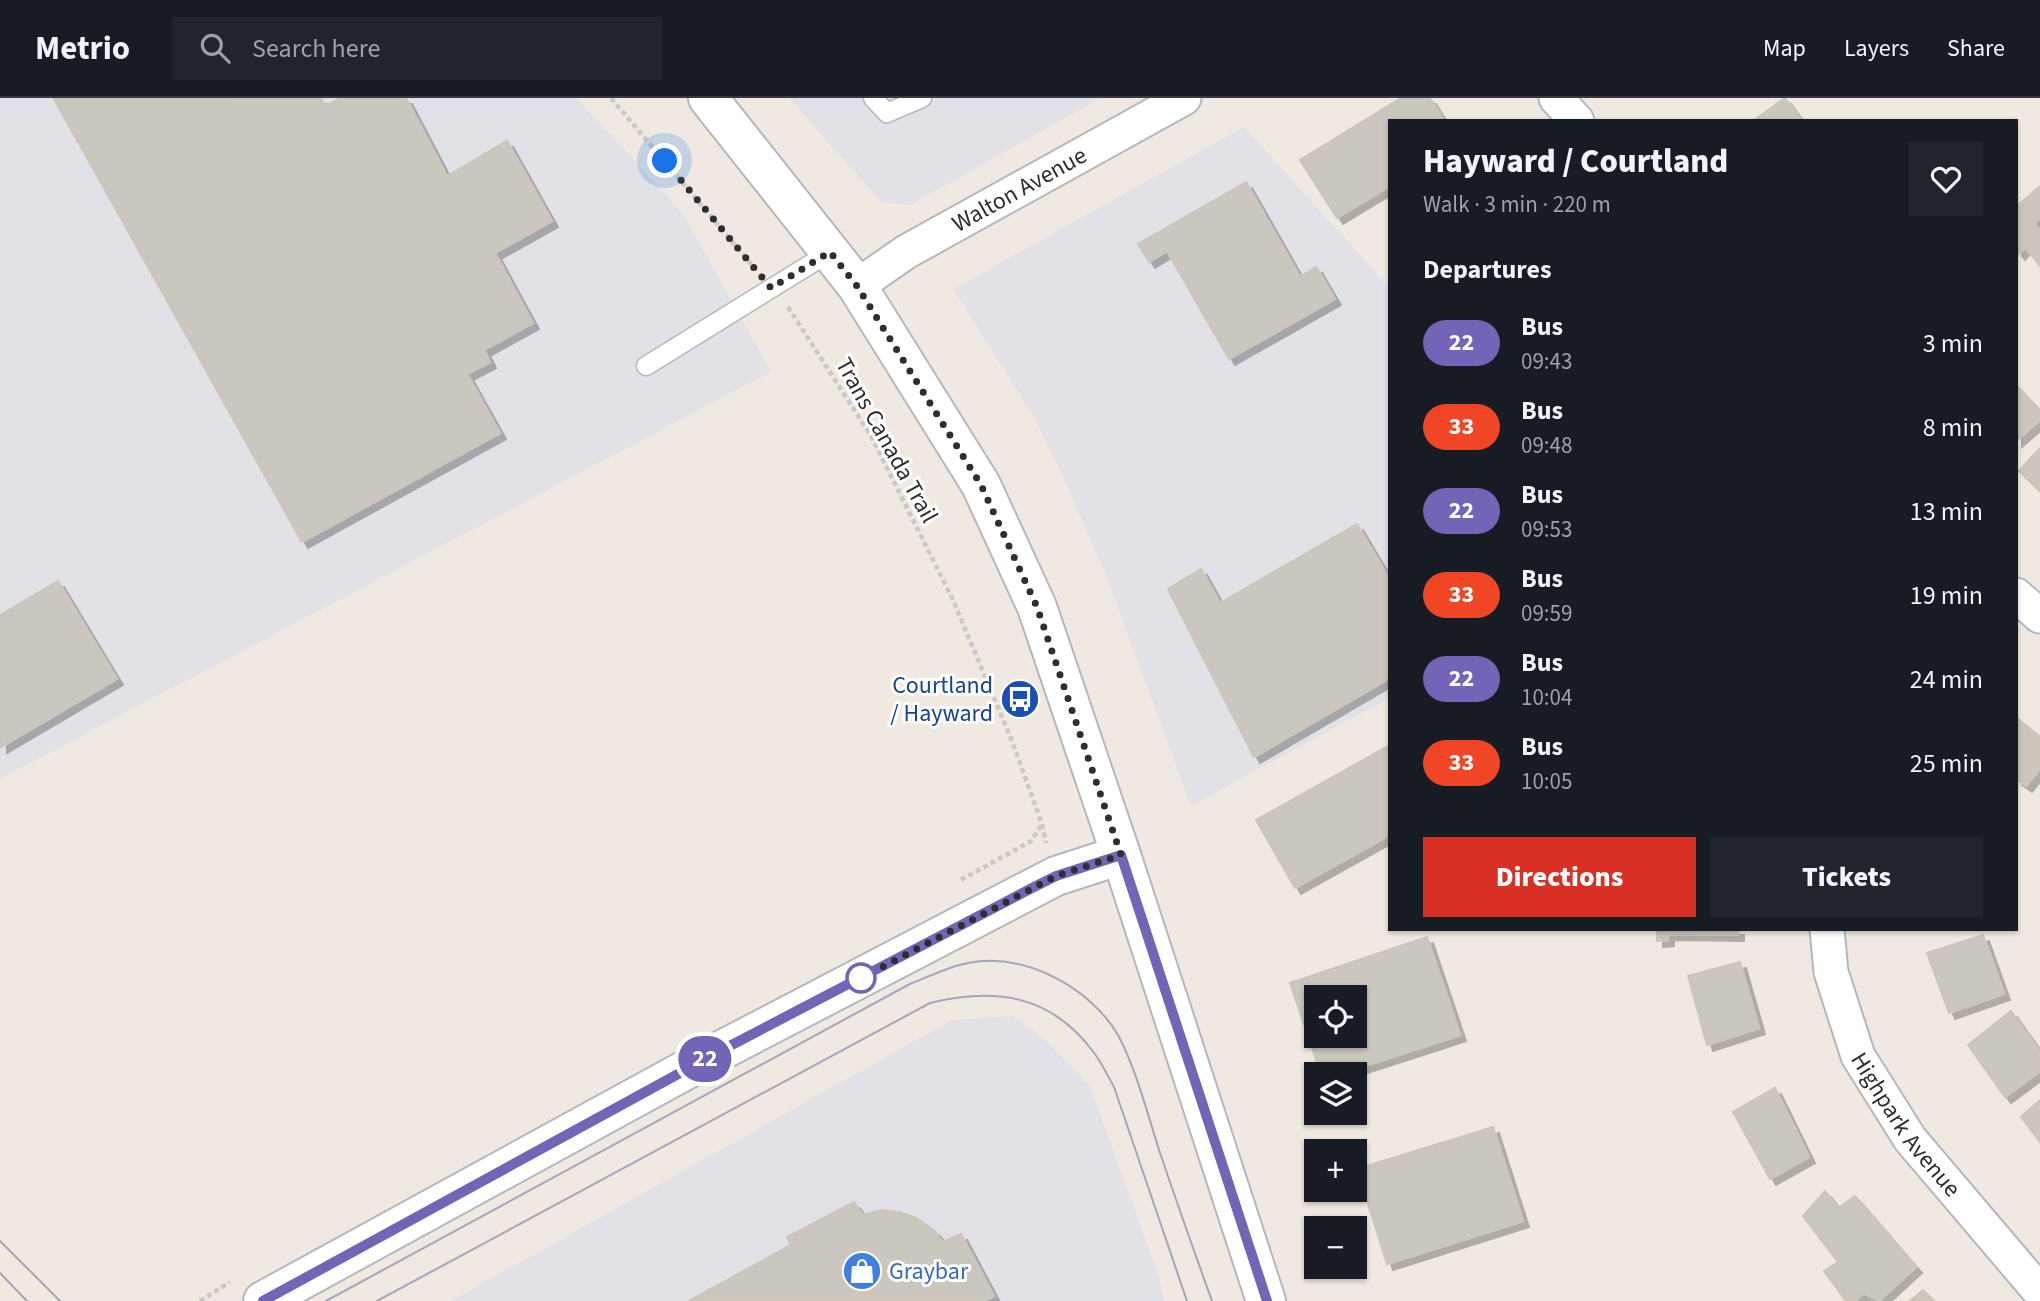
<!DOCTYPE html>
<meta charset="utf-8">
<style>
body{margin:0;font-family:"Source Sans 3",sans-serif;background:#20242c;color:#f1f3f6;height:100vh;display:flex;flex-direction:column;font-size:26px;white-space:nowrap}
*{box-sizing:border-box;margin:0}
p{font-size:23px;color:#9ea1a6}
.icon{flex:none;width:38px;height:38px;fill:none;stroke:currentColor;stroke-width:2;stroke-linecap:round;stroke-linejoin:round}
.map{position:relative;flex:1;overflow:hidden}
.sheet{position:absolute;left:1388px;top:21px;width:630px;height:812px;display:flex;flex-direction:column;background:#171b24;border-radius:0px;box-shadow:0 2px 5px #0004}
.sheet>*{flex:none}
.badge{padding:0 14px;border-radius:23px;font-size:24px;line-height:46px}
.fabs{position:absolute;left:1304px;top:887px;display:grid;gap:14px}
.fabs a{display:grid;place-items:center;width:63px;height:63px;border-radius:0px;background:#171b24;box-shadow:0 2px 5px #0004;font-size:35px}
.you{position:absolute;width:35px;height:35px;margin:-18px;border:5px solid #fff;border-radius:50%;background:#1a73e8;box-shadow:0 0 0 10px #1a73e833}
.map>.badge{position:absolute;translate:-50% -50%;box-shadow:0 0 0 4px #fff}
h2{padding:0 35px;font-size:26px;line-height:63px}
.round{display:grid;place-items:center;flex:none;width:74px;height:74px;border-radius:0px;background:#20242c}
.summary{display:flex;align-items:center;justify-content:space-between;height:119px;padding:0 35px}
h1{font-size:33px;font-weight:800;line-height:52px}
.action{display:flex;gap:14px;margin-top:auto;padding:14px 35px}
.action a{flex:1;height:80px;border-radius:0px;background:#d93025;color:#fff;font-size:28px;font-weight:800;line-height:80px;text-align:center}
.action a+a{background:#20242c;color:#f1f3f6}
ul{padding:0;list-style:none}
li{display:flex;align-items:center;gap:21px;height:84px;padding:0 35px}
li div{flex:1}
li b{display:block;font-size:26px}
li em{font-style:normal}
li .badge{min-width:77px;font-weight:700;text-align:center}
header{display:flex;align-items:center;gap:42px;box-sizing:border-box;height:98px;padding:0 35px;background:#171b24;border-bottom:2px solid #363941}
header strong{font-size:33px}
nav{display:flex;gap:38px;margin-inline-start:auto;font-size:24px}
.search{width:490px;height:63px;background:#20242c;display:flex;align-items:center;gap:18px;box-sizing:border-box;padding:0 24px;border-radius:0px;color:#9ea1a6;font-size:26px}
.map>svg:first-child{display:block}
.industrial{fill:#e3e1e8}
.building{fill:#cbc7bf;stroke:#cbc5ba;stroke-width:2;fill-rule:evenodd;filter:url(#shadow)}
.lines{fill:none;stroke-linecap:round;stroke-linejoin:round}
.lane-casing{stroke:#b4b7c1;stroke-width:21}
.street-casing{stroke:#b4b7c1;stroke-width:37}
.secondary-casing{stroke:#b4b7c1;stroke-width:42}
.path{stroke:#c9c9c9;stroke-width:4.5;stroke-dasharray:5 3.5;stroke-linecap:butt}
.lane{stroke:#fff;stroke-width:18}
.street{stroke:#fff;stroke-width:33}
.secondary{stroke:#fff;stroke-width:38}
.tram{stroke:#a3a6b8;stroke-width:2}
.line-casing{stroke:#fff;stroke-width:16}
.line{stroke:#7364b8;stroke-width:10}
.walk{stroke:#2e2e2e;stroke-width:7;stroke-dasharray:0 12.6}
.stop-dot{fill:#fff;stroke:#7364b8;stroke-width:3.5}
.labels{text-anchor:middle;stroke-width:6;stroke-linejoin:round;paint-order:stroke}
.street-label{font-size:24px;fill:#2e2e2e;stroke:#fff}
.transit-label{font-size:24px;fill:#164399;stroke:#fff;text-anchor:end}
.shop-label{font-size:24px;fill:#366cbe;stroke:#fff;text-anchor:start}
</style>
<header>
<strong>Metrio</strong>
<div class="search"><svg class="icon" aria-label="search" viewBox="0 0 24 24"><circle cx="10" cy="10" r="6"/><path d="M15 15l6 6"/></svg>Search here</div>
<nav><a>Map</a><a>Layers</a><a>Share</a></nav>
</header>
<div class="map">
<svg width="2040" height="1203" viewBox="0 0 2040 1203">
<defs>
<filter id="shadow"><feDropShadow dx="6" dy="6" stdDeviation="0" flood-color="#0004"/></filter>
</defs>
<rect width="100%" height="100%" fill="#efe9e1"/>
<g class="industrial">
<path d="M0,0H577L683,116L771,274L0,681Z"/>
<path d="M789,0H1101L910,107L881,104Z"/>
<path d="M1244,29L1389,189V600L1191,708L1106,477L1059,370L1034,319L953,191Z"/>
<path d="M1013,918L1047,943L1090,988L1158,1176L1164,1203H451L952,922Z"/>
</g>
<g class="building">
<path d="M321,0L325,8L341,0H406L447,78L507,43L552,123L495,155L533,225L484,252L490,264L467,276L500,335L302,444L54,1Z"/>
<path d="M1401,0H1430L1444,23H1390V88L1337,120L1300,62Z"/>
<path d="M1785,0L1802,23H1753Z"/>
<path d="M1246,84L1300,179L1316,169L1335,201L1229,261L1167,153L1149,164L1138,146Z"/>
<path d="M2040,88V120L2033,126L2040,132V168L2025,149L2019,156L2016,152V109Z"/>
<path d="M2016,287L2040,313V322L2016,343Z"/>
<path d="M2040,350V393L2019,373Z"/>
<path d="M1357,426L1390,482V580L1254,659L1168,491L1201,471L1220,505Z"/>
<path d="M58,483L117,581L1,649L0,517Z"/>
<path d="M2016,619L2040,639V671L2026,688L2016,681Z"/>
<path d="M1390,647V737L1295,790L1256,722Z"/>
<path d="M1657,831H1738V837L1668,836V842L1657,843Z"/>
<path d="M1983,837L2004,896L1949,915L1927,855Z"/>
<path d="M1427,839L1460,937L1340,976H1321L1290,885ZM1316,900H1354V938H1316Z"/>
<path d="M1740,864L1759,930L1707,947L1688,878Z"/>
<path d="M2011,913L2040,954V973L2005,999L1968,947Z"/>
<path d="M1775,990L1809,1059L1770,1081L1733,1014Z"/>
<path d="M2040,1002V1044L2021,1019Z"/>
<path d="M1493,1029L1523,1123L1387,1166L1357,1071Z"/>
<path d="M1825,1093L1838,1110L1855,1098L1916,1169L1879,1203L1864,1195L1855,1203H1846L1824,1173L1838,1164L1803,1118Z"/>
<path d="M854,1104L863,1117L882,1112L899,1114L916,1120L935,1133L942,1144L961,1136L994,1198L985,1203H689L791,1147L787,1139Z"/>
<path d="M1923,1192L1934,1203H1910Z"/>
</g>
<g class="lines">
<g class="lane-casing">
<g id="lane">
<path d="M873,0L887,15L922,0"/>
<path d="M646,268L830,154"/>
</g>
</g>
<g class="street-casing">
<g id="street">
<path d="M1556,0L1577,23"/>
<path id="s1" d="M857,188L906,154L1184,0"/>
<path d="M2016,497L2040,518"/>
<path id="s2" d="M1827,831L1831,874L1858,958L1910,1041L2040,1194"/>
</g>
</g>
<g class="secondary-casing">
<g id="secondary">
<path d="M708,0L857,188L981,387L1037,509L1121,757L1266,1203"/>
<path d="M263,1203L722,952L1056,778L1121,757"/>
</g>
</g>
<g class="path">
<path d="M611,0L755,171"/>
<path d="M788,209L871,338L953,502L1012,643L1042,726L1046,745"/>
<path d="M961,782L1031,743L1042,726"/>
<path d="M200,1203L230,1184"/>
</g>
<use href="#lane" class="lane"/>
<use href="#street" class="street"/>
<use href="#secondary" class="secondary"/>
<g class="tram">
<path d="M0,1143L60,1203"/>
<path d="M0,1175L27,1203"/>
<path d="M326,1203L908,887C928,879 947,869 968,865C1024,854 1090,889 1118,937C1135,968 1148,1017 1159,1052C1176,1102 1194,1153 1212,1203"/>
<path d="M377,1203L930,905C997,889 1052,897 1095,956C1102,966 1108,978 1114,989L1187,1203"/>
</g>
</g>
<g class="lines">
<g class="line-casing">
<path id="line" d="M263,1203L722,952L1032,790L1056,778L1121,757L1267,1203"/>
</g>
<use href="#line" class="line"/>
<path class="walk" d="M665,63L771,190L830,154L857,188L981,387L1037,509L1121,757L1056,778L861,880"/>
</g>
<defs>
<g id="bus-disc" transform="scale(2.0125)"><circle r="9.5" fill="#1a4fb4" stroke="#fff"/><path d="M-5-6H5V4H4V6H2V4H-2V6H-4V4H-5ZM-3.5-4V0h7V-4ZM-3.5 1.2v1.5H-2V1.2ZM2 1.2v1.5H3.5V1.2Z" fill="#fff"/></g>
<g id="shop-disc" transform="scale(2.0125)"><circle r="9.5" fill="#3f7fe0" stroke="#fff"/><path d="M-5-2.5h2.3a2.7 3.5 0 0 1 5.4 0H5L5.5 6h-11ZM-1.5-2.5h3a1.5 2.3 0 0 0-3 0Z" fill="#fff"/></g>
</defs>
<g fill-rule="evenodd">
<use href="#bus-disc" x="1020" y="601"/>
<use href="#shop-disc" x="862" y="1173"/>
</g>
<circle class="stop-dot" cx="861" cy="880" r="14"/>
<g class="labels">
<g class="street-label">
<text dy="8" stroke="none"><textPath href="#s1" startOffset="189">Walton Avenue</textPath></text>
<text transform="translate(887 342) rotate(61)" y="8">Trans Canada Trail</text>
<text dy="8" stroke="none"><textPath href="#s2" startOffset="215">Highpark Avenue</textPath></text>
</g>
<g class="transit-label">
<text x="993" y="595">Courtland<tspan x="993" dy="28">/ Hayward</tspan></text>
</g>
<g class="shop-label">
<text x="889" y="1181">Graybar</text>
</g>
</g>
</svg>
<div class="fabs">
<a><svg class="icon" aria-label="locate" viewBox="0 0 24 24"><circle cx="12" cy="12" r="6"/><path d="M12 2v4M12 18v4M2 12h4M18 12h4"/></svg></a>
<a><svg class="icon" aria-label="layers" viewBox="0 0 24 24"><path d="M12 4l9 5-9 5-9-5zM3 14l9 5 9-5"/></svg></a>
<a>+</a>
<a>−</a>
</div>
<div class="you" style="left:665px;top:63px"></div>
<b class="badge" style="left:705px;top:961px;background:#7364b8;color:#fff">22</b>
<section class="sheet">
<div class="summary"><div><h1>Hayward / Courtland</h1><p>Walk · 3 min · 220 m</p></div><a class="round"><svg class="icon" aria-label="heart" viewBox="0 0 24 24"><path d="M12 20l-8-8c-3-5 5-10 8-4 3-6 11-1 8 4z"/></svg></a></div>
<h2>Departures</h2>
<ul>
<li><span class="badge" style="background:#7364b8;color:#fff">22</span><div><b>Bus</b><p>09:43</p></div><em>3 min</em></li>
<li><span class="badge" style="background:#f14625;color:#fff">33</span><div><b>Bus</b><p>09:48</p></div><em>8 min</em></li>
<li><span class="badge" style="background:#7364b8;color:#fff">22</span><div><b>Bus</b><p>09:53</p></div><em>13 min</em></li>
<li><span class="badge" style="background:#f14625;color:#fff">33</span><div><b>Bus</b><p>09:59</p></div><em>19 min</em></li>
<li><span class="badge" style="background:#7364b8;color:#fff">22</span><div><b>Bus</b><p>10:04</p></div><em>24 min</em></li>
<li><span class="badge" style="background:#f14625;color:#fff">33</span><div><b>Bus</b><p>10:05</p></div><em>25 min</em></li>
</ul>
<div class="action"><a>Directions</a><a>Tickets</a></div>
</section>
</div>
